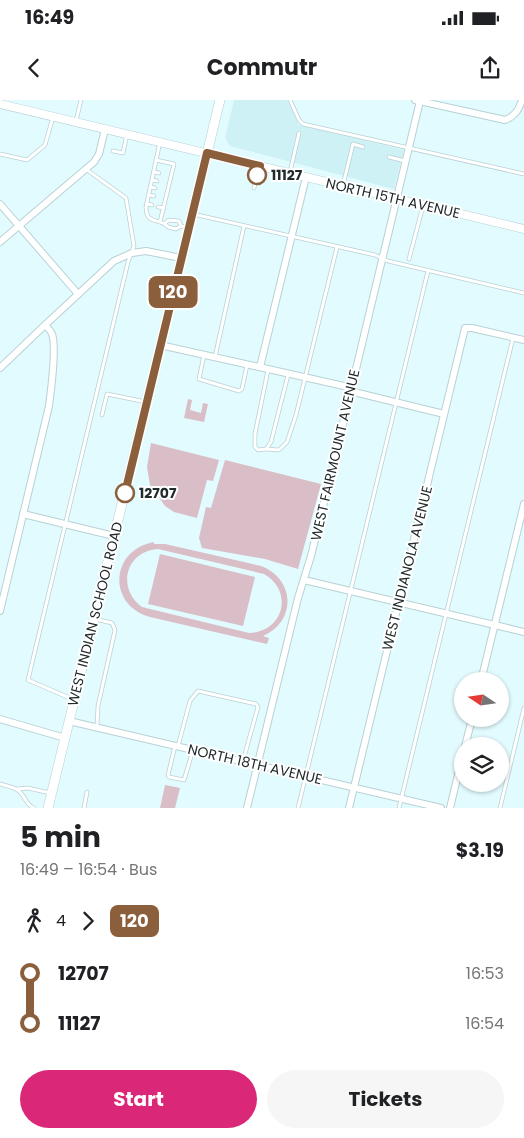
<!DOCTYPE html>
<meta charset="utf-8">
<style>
body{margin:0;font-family:Poppins,sans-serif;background:#f6f6f6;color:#202124;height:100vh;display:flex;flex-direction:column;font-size:19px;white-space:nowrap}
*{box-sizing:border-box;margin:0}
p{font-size:16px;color:#757577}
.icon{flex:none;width:28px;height:28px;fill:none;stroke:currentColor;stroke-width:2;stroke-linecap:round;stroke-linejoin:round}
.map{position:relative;height:708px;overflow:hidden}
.side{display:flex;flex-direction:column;background:#fff;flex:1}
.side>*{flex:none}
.badge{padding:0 10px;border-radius:8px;font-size:18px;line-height:32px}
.needle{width:32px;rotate:283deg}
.fabs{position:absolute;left:454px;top:572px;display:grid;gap:10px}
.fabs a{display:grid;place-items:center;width:55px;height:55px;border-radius:50%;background:#fff;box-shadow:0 1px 4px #0004;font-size:25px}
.map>.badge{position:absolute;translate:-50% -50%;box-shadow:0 0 0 2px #fff}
.legs{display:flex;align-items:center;gap:8px;height:55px;padding:0 20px;font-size:16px}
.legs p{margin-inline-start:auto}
.overview{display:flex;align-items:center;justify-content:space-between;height:85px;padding:0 20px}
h1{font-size:28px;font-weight:700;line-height:38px}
.primary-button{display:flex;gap:10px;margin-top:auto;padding:10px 20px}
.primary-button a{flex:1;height:58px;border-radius:30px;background:#db2777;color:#fff;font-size:20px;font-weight:700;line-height:58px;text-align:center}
.primary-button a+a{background:#f6f6f6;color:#202124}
ul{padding:0 20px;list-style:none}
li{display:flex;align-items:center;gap:18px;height:50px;font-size:19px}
li i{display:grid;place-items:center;width:8px;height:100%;margin:0 6px;background:currentColor}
li i::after{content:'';width:12px;height:12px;margin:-6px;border:4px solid;border-radius:50%;background:#fff}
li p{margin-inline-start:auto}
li:first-child i{background:linear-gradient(#0000 50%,currentColor 0)}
li:last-child i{background:linear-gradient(currentColor 50%,#0000 0)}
.status{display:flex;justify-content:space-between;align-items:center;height:35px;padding:0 25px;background:#fff;direction:ltr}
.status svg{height:14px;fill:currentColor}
header{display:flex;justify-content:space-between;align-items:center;height:65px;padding:0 20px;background:#fff;font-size:22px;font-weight:700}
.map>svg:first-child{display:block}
.built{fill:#cef1f6}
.green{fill:#d9bec8;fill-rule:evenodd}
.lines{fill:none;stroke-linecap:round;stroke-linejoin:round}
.service-casing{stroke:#b8d1d4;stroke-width:4.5}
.minor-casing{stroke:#b8d1d4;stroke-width:8}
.tertiary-casing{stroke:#b8d1d4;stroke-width:9}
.secondary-casing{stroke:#b8d1d4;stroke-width:10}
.service{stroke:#fff;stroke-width:3}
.minor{stroke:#fff;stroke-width:6}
.tertiary{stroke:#fff;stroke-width:8}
.secondary{stroke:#fff;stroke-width:9}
.line-1-casing{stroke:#fff;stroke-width:11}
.line-1{stroke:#8b5e3c;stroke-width:8}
.stop-1-dot{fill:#fff;stroke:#8b5e3c;stroke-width:2.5}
.labels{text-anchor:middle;stroke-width:4;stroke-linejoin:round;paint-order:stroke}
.stop-label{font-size:14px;font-weight:bold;fill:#212a2c;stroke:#fff;text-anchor:start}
.street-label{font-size:14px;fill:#212a2c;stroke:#fff}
</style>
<div class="status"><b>16:49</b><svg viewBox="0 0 49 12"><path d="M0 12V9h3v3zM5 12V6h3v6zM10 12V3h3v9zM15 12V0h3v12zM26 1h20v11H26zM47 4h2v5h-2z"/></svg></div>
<header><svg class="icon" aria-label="back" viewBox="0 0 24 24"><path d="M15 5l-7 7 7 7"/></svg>Commutr<svg class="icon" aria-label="share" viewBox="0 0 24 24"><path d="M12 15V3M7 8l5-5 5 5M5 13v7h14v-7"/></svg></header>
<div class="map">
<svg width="524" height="708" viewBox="0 0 524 708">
<rect width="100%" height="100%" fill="#e2fbfe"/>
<path class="built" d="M234,0H287L299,25L404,50L394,89L230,46L225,38Z"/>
<g class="green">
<path d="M188,299L192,300L190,310L201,313L203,303L208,304L204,322L184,318Z"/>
<path d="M151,343L219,360L213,381L207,380L197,418L174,412L165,406L150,385L147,367Z"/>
<path d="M225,360L321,384L298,469L265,459L202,448L199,438L206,407L211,408Z"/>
<path d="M154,442V444H165L261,466C295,479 297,521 263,536L269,538L267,544L150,517C107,505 110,450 154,442ZM158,449L264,474C294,491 284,532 249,533L142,507C116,488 126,451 158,449Z"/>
<path d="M160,454L255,477L243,526L148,504Z"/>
<path d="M165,685L180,688L175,708H160Z"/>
</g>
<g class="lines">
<g class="service-casing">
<g id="service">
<path d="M290,0L299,20L303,24L524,74"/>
<path d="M76,21L81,0"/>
<path d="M160,42L146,107C146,126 160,117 168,127L176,129L181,126L188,127"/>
<path d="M113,51L123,53L127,34"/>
<path d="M0,54L27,60L45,45L53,17"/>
<path d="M389,57L405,61"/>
<path d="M156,60L174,64L160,122"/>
<path d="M154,72L159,73"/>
<path d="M290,72L299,33"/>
<path d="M152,80L157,81"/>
<path d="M343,85L353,44L363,47"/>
<path d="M150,87L155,88"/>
<path d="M254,88L259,67"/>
<path d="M149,95L154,96"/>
<path d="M147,104L152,105"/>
<path d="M158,107L164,108"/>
<path d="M193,114L375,155L388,161L524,193"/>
<path d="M165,123L169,120L179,121L181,126"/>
<path d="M409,159L423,106"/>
<path d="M204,255L199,279L239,291L242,289L247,265"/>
<path d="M215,257L244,126"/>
<path d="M268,270L255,334V347L258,350L266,349L271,342L288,275"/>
<path d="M102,315L107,294L146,302"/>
<path d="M266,349L279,350L287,342L296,315L337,147"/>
<path d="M95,519L112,523L115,530L98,606L97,626"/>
<path d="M72,599L28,580L128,162L134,146L126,98L87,70"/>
<path d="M175,646L168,675L169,677L184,680L193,650"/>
<path d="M178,646L190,601L198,591L256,604L258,607L243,661"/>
<path d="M0,684C6,686 16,687 20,692C26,698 26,705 34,708"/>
<path d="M17,689L28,688L50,693"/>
<path d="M84,708L87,692"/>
<path d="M298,708L428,171"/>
<path d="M399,708L513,238"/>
<path d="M500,708L524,608"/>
</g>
</g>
<g class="minor-casing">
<g id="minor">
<path d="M415,0L505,20C515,16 519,10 522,0"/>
<path d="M0,104L78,194"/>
<path d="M0,142L94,62L99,54L105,29"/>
<path d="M160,245L344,286L358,293L444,314"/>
<path d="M260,267L306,77"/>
<path d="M0,268L45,225L114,161L132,153L146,151L181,158"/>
<path d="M23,414L114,436"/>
<path d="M304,480L524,532"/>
<path d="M0,511L49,306C51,290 57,248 52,234C51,231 47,227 45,225"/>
<path d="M481,581L524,404"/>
<path d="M0,619L65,638"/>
<path d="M69,621L441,708"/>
<path d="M465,646L472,619"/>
<path d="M247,708L298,498L311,456L329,382L420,1"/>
<path d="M349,708L465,228H472L524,240"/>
<path d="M450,708L462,658"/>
</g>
</g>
<g class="tertiary-casing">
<path id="tertiary" d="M0,4L524,129"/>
</g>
<g class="secondary-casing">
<path id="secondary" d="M48,708L220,0"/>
</g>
<use href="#service" class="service"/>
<use href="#minor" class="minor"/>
<use href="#tertiary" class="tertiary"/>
<use href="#secondary" class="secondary"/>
</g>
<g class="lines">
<g class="line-1-casing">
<path id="line-1" d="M125,393L207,53L260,66L257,75"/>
</g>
<use href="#line-1" class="line-1"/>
</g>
<g class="stop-1-dot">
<circle cx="257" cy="75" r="9"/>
<circle cx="125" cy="393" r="9"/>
</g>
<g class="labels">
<g class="stop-label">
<text x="271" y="80">11127</text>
<text x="139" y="398">12707</text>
</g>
<g class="street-label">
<text transform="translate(393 98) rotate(13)" y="5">NORTH 15TH AVENUE</text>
<text transform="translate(335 355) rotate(-77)" y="5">WEST FAIRMOUNT AVENUE</text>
<text transform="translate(407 468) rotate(-76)" y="5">WEST INDIANOLA AVENUE</text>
<text transform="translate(95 514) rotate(-76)" y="5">WEST INDIAN SCHOOL ROAD</text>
<text transform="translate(255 664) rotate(13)" y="5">NORTH 18TH AVENUE</text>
</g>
</g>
</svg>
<div class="fabs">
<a><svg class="needle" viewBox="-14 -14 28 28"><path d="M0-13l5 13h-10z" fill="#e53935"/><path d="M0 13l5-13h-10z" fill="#757577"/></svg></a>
<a><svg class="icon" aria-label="layers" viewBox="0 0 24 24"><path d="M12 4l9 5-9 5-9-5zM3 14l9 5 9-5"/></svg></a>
</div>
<b class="badge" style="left:173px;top:192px;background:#8b5e3c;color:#fff">120</b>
</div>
<section class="side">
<div class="overview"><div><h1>5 min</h1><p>16:49 – 16:54 · Bus</p></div><b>$3.19</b></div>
<div class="legs"><svg class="icon" aria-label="walk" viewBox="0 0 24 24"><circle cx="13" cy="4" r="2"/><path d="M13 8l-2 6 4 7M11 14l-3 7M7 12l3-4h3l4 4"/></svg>4<svg class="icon" aria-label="forward" viewBox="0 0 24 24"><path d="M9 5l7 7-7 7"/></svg><b class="badge" style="background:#8b5e3c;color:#fff">120</b></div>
<ul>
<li><i style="color:#8b5e3c"></i><b>12707</b><p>16:53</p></li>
<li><i style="color:#8b5e3c"></i><b>11127</b><p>16:54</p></li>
</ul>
<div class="primary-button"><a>Start</a><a>Tickets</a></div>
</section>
